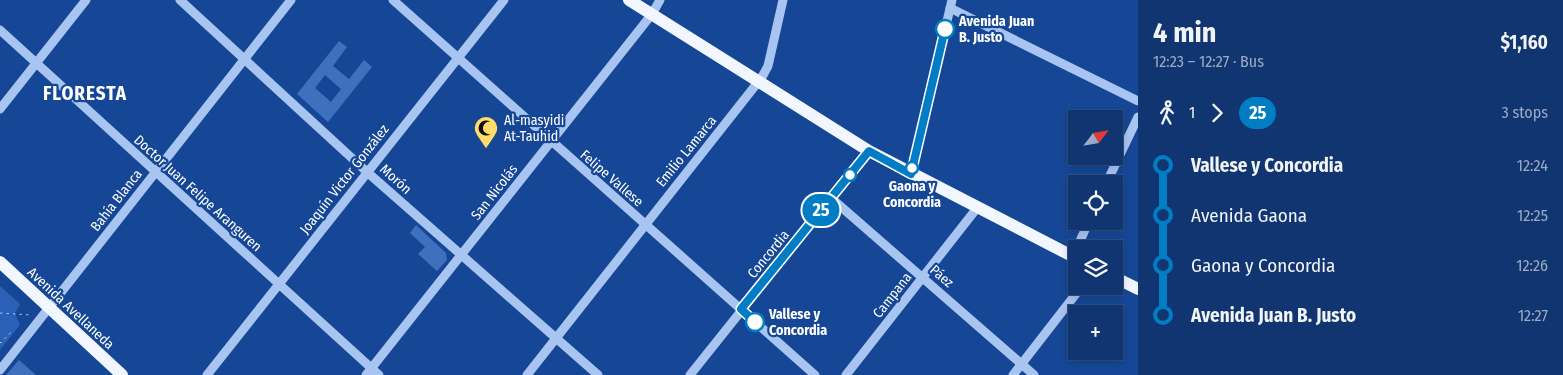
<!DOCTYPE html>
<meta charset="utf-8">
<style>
body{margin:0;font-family:"Fira Sans Condensed",sans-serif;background:#1e4078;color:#f1f3f6;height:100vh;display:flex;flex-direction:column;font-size:19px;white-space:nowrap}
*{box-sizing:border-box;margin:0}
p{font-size:16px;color:#9cabc3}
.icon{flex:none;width:28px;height:28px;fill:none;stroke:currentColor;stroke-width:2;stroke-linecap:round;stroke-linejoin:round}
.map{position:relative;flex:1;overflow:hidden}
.side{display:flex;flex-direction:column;background:#103570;width:425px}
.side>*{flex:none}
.badge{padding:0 10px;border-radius:16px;font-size:18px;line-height:32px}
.needle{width:32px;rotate:59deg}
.buttons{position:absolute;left:1068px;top:110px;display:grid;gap:10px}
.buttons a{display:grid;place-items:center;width:55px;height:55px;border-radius:0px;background:#103570;box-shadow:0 2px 8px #0003,0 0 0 1px #305083;font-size:25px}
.map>.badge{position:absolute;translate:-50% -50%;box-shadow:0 0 0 2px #fff}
.legs{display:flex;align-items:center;gap:8px;height:55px;padding:0 15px;font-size:16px}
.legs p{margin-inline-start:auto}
.headline{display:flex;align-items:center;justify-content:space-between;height:85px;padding:0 15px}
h1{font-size:28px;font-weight:700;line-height:38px}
ul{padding:0 15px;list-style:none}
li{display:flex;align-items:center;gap:18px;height:50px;font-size:19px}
li i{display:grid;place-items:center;width:8px;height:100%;margin:0 6px;background:currentColor}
li i::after{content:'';width:12px;height:12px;margin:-6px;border:4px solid;border-radius:50%;background:#103570}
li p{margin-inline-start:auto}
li:first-child i{background:linear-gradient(#0000 50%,currentColor 0)}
li:last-child i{background:linear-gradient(currentColor 50%,#0000 0)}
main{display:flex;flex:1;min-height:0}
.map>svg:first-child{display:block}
.green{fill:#2a60b5}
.building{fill:#3f70be;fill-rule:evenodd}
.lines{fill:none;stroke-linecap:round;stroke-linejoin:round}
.path{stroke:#a8c5f1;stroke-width:1;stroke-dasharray:2.5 4;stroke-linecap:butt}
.minor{stroke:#a8c5f1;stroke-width:9}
.major{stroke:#f2f7ff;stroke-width:12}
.line-1-casing{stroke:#fff;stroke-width:11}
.line-1{stroke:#007dc5;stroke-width:8}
.stop-1-dot{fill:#fff;stroke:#007dc5;stroke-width:2.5}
.labels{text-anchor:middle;stroke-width:4.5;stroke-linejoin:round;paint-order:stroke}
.stop-label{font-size:14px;font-weight:bold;fill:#fff;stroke:#164796;text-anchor:start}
.poi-label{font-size:14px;fill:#fff;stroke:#164796;text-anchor:start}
.street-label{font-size:14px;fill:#fff;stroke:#164796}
.district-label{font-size:19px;font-weight:bold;letter-spacing:1px;fill:#fff;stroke:#164796}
</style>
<main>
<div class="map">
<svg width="1138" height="375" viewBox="0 0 1138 375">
<rect width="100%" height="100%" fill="#164796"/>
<path class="green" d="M0,286L20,304L15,313L20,325L0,350Z"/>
<g class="building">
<path d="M339,41L347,47L333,66L349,79L364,60L372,67L328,122L297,94ZM325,75L341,89L331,102L315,88Z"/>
<path d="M416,225L446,253L447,260L437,271L418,254L425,247L410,233Z"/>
<path d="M19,360L36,375H6Z"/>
</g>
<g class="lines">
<g class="path">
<path d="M0,313L31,315"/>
<path d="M0,342L1,343L11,332"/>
</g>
<g class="minor">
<path d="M180,0L367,172L598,375"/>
<path d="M393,0L815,375"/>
<path d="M950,8L1138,101"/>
<path d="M0,30L379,375"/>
<path d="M0,109L86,0"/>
<path d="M911,174L952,0"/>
<path d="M1106,184L1138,117"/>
<path d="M831,198L1034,375"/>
<path d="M1081,249L1080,241L1089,221"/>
<path d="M0,370L291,0"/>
<path d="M207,375L504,0"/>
<path d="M366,375L652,14L660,0"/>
<path d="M527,375L762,77L768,66L783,0"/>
<path d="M690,375L869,151"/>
<path d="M846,375L977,208"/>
<path d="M1013,375L1082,286"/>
</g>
<g class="major">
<path d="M629,0L869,151L1076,258"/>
<path d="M0,262L122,375"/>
<path d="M1114,277L1138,289"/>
</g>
</g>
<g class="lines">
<g class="line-1-casing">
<path id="line-1" d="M755,322L741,309L869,151L911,174L945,29"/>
</g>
<use href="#line-1" class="line-1"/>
</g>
<defs>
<g id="mosque-pin" transform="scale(1.25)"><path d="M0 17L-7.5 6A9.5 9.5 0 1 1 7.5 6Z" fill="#ffdc68" stroke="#164796"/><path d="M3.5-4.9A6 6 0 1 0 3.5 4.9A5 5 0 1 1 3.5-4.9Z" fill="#111"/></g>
</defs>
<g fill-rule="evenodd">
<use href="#mosque-pin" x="486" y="128"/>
</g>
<g class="stop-1-dot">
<circle cx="945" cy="29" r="9"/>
<circle cx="912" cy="168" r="6"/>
<circle cx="850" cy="175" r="6"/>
<circle cx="755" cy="322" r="9"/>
</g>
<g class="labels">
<g class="stop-label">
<text x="959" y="26">Avenida Juan<tspan x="959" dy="16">B. Justo</tspan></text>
<text x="912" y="191" text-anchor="middle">Gaona y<tspan x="912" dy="16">Concordia</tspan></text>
<text x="769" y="319">Vallese y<tspan x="769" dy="16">Concordia</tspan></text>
</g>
<g class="poi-label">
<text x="504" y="125">Al-masyidi<tspan x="504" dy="16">At-Tauhid</tspan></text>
</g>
<g class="street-label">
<text transform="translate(686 151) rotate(-51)" y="5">Emilio Lamarca</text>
<text transform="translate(612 178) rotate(41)" y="5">Felipe Vallese</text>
<text transform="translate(344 179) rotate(-52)" y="5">Joaquín Victor González</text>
<text transform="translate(396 179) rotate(42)" y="5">Morón</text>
<text transform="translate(494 192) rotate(-52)" y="5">San Nicolás</text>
<text transform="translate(198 193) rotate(42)" y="5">Doctor Juan Felipe Aranguren</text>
<text transform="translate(116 200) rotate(-52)" y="5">Bahía Blanca</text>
<text transform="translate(768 254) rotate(-51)" y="5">Concordia</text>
<text transform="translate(942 276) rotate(41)" y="5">Páez</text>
<text transform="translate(892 295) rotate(-52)" y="5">Campana</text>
<text transform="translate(71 308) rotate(43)" y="5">Avenida Avellaneda</text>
</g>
<g class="district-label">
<text x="85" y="100">FLORESTA</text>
</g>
</g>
</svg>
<div class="buttons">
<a><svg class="needle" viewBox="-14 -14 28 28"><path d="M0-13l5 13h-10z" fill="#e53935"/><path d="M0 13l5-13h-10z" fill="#9cabc3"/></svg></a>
<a><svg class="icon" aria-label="locate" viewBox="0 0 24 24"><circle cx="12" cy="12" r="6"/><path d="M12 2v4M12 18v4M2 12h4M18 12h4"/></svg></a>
<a><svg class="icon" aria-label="layers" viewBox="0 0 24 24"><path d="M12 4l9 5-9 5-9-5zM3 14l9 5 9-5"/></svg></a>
<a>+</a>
</div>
<b class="badge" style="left:821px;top:210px;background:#007dc5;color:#fff">25</b>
</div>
<section class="side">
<div class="headline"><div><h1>4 min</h1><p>12:23 – 12:27 · Bus</p></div><b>$1,160</b></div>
<div class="legs"><svg class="icon" aria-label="walk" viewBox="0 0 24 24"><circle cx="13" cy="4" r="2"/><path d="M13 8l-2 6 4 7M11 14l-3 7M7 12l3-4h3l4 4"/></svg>1<svg class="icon" aria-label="forward" viewBox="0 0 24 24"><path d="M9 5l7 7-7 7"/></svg><b class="badge" style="background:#007dc5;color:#fff">25</b><p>3 stops</p></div>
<ul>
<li><i style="color:#007dc5"></i><b>Vallese y Concordia</b><p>12:24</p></li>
<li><i style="color:#007dc5"></i><span>Avenida Gaona</span><p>12:25</p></li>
<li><i style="color:#007dc5"></i><span>Gaona y Concordia</span><p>12:26</p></li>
<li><i style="color:#007dc5"></i><b>Avenida Juan B. Justo</b><p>12:27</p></li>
</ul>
</section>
</main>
